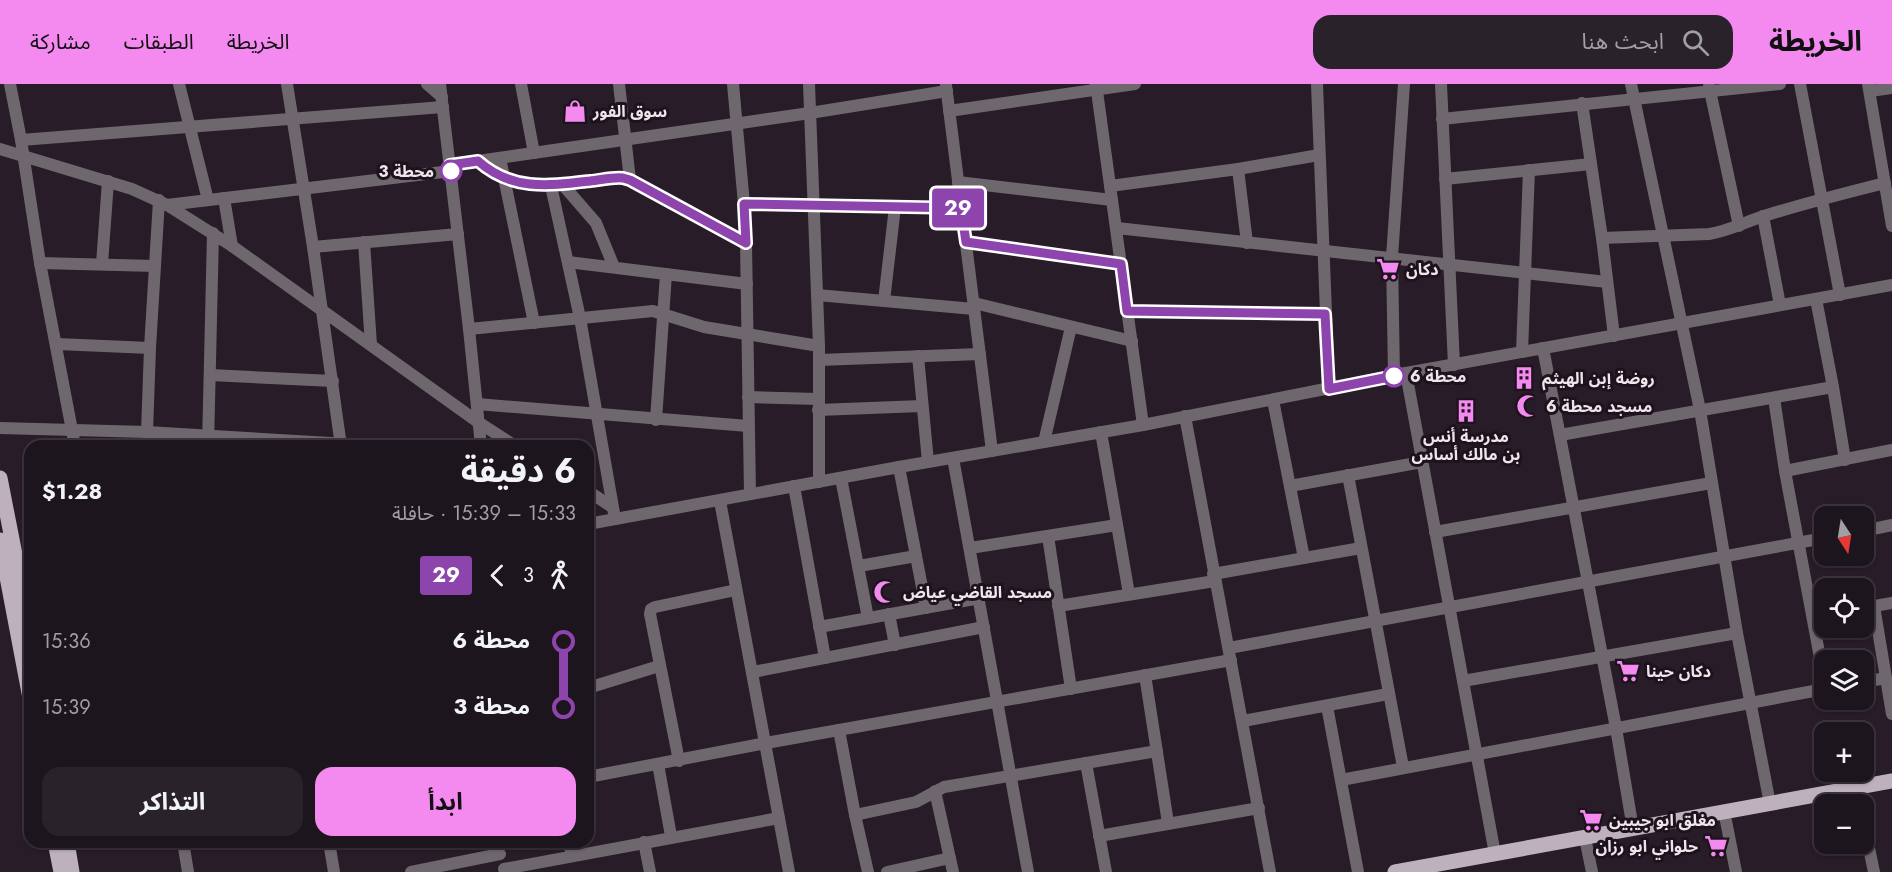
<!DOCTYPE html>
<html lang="ar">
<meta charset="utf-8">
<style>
body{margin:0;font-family:Jost,"Noto Sans Arabic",sans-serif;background:#2a222a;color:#f1f3f6;direction:rtl;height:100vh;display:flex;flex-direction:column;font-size:22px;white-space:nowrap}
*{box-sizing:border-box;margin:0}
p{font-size:20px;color:#a09fa4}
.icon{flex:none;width:33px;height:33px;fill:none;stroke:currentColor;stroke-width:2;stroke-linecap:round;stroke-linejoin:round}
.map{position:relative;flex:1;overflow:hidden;direction:ltr}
.side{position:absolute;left:24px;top:356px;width:570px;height:408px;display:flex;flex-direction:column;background:#1d151d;border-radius:18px;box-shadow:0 2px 4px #0004,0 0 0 2px #3b343b;direction:rtl}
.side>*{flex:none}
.badge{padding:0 12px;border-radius:4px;font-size:21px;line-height:39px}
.needle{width:39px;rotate:168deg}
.buttons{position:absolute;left:1814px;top:422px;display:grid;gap:12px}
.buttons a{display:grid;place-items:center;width:60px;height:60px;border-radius:12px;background:#1d151d;box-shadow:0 2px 4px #0004,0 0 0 2px #3b343b;font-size:30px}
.map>.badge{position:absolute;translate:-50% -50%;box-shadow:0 0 0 3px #fff}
.legs{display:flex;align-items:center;gap:9px;height:66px;padding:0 18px;font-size:20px}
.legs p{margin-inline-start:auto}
.summary{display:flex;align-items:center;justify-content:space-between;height:102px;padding:0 18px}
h1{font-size:33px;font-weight:700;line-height:45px}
.button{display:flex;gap:12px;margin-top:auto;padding:12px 18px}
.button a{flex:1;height:69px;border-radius:18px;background:#f489f0;color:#111;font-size:24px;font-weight:700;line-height:69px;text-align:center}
.button a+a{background:#2a222a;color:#f1f3f6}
ul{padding:0 18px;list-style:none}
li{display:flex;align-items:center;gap:21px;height:66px;font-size:22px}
li i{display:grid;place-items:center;width:9px;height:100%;margin:0 8px;background:currentColor}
li i::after{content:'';width:15px;height:15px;margin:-8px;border:4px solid;border-radius:50%;background:#1d151d}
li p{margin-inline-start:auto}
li:first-child i{background:linear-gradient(#0000 50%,currentColor 0)}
li:last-child i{background:linear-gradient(currentColor 50%,#0000 0)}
header{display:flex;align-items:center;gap:36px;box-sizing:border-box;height:84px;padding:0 30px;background:#f489f0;color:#111}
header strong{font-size:28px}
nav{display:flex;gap:33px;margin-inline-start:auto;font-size:21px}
.search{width:420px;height:54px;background:#2a222a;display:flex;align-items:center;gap:15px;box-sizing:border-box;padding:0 21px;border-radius:18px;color:#a09fa4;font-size:22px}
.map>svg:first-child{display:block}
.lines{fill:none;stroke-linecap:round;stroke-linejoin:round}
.minor{stroke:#6e686e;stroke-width:12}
.major{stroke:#beb1bd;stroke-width:15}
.line-1-casing{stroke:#fff;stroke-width:14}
.line-1{stroke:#8e44ad;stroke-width:9}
.stop-1-dot{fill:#fff;stroke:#8e44ad;stroke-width:3}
.labels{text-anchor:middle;stroke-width:6;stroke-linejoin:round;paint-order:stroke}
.poi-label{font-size:16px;font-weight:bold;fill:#eee6ed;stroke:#1e131d;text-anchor:start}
.stop-label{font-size:16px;font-weight:bold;fill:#eee6ed;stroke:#1e131d;text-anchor:end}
</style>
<header>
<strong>الخريطة</strong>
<div class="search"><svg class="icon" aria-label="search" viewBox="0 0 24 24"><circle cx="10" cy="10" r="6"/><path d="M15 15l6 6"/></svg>ابحث هنا</div>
<nav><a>الخريطة</a><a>الطبقات</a><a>مشاركة</a></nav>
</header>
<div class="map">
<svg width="1892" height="788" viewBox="0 0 1892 788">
<rect width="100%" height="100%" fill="#271c27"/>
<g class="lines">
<g class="minor">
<path d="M10,0L21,56L40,179L75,362"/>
<path d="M179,0L208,116"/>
<path d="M287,0L313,163L341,362"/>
<path d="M427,0L442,13"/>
<path d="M440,0L469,245L481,362"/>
<path d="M521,0L534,69"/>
<path d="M619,0L630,96"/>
<path d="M733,0L744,120L746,159L750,410"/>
<path d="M809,0L819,262V398"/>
<path d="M1096,0L1143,341"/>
<path d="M1317,0L1329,305"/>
<path d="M1441,0L1454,281"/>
<path d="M1631,0L1700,326L1737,549L1770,720"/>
<path d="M1800,0L1840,211"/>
<path d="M1868,0L1892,142"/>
<path d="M946,1L992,367"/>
<path d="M1709,2L1739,142"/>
<path d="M1870,7L1892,4"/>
<path d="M1582,19L1602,154L1614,252"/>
<path d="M949,27L1135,0"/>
<path d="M1442,35L1780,0"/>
<path d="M21,56L443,23"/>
<path d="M0,65L132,105L167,121L232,162L478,338L515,362"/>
<path d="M500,74L534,239"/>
<path d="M478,77C519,113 568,100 618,94L630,96L746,159"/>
<path d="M450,81L810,29L947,7"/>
<path d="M1238,85L1247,159"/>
<path d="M1445,95L1591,80"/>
<path d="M958,98L1112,116"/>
<path d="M563,101L596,139L614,183"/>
<path d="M551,102L580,234L615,435"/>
<path d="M1110,102L1238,85L1319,71"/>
<path d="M224,114L232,162"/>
<path d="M744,120L961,124"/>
<path d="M167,121L451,87"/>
<path d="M1763,132L1780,221"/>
<path d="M1117,144L1607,198"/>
<path d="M1602,154L1709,150C1729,147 1747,137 1767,131C1806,119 1845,109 1885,99"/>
<path d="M364,158L371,261"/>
<path d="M966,158L1121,180"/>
<path d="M313,163L458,150"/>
<path d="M568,178L747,200"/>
<path d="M40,179L155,182"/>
<path d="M102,180L108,97"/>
<path d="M817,211L974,225"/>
<path d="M1816,215L1833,303L1845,376"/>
<path d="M884,217L895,123"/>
<path d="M974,219L1132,257"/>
<path d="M1127,227L1325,230"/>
<path d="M469,245L653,227L704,243L819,262"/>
<path d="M57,260L150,264"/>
<path d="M1543,264L1616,644L1633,745"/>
<path d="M1522,268L1529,86"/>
<path d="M918,272L928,378"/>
<path d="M819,276L980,270"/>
<path d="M1406,289L1495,770"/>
<path d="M210,291L333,297"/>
<path d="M1394,292L1392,173L1404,0"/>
<path d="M748,313L818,315"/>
<path d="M1774,314L1785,387L1824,595"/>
<path d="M1273,316L1304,474"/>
<path d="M477,320L748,342"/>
<path d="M818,326L922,322"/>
<path d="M1185,332C1212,484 1243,636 1270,788"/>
<path d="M656,336L666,190"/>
<path d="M0,344L147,348L381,362"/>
<path d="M147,348L150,264L159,116"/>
<path d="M1101,348L1129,510"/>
<path d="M1560,351L1833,303"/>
<path d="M1044,358L1071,243"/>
<path d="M208,362L213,149"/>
<path d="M953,374L1028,788"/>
<path d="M899,383L926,524"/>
<path d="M1785,387L1892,366"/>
<path d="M1348,391L1403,683"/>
<path d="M841,394L868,534"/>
<path d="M794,402L825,574"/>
<path d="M1290,402L1422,378"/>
<path d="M588,407L612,423"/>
<path d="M720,417L789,788"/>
<path d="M588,440L899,383L1143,341L1406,289L1892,201"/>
<path d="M1863,447L1892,441"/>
<path d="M1435,448L1711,399"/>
<path d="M1048,452L1071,605"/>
<path d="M970,464L1117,441"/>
<path d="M859,482L916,472"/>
<path d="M1213,490L1361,464"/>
<path d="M1058,522L1215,497"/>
<path d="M1874,522L1892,630"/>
<path d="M1863,524L1892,519"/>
<path d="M889,530L895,561"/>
<path d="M819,543L980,514"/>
<path d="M1229,564L1824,454"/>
<path d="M753,588L984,543"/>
<path d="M1145,591L1168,739"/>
<path d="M1463,597L1737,549"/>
<path d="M1863,598L1886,594"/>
<path d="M588,604L659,582"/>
<path d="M1327,622L1358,788"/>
<path d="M1243,637L1388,610"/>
<path d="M839,646L855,731L868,788"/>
<path d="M679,677L650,530L651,525L655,523L736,506"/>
<path d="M1086,679L1106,788"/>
<path d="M658,680L671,752"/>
<path d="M588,693L766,659L1231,576"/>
<path d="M1341,696L1824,605"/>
<path d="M935,707L953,788"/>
<path d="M1859,713L1860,720"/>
<path d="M855,731L916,718L944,703L1157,667"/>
<path d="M1863,735L1874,788"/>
<path d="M1726,737L1736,788"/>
<path d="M1099,752L1259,724"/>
<path d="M1585,754L1592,788"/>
<path d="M183,758L188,788"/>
<path d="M329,758L334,788"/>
<path d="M569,758L572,772"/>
<path d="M644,758L650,788"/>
<path d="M504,785L779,734"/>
<path d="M411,788L500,770"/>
<path d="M887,788L950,774"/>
</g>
<g class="major">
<path d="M0,394L30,547"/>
<path d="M0,456L30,614"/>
<path d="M55,758L61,788"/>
<path d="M67,758L72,788"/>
<path d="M1395,788L1892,697"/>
</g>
</g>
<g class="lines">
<g class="line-1-casing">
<path id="line-1" d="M451,87L450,81L478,77C512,107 548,102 590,97C601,96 612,93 623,94L630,96L746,159L744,120L961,124L966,158L1121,180L1127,227L1325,230L1329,305L1394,292"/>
</g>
<use href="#line-1" class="line-1"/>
</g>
<defs>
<g id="shop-bare" transform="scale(1.8)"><path d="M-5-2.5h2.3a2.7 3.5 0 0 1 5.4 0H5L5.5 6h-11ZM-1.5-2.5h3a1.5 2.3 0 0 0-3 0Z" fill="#f489f0" stroke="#1e131d" stroke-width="2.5" paint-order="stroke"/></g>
<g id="supermarket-bare" transform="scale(1.8)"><path d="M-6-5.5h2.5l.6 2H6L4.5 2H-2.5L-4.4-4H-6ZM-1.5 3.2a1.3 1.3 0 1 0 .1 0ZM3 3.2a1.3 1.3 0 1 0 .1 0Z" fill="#f489f0" stroke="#1e131d" stroke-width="2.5" paint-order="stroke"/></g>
<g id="building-bare" transform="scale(1.8)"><path d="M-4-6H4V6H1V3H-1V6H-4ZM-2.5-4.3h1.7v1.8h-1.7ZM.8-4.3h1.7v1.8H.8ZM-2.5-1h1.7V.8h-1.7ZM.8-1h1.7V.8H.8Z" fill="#f489f0" stroke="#1e131d" stroke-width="2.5" paint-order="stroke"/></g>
<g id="mosque-bare" transform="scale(1.8)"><path d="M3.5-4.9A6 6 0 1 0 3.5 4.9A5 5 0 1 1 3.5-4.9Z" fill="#f489f0" stroke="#1e131d" stroke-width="2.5" paint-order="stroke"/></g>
</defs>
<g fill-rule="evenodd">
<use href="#shop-bare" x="575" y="27"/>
<use href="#supermarket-bare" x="1388" y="185"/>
<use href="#building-bare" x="1524" y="294"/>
<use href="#mosque-bare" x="1528" y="322"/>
<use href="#building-bare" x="1466" y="327"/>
<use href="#mosque-bare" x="885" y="508"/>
<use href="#supermarket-bare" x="1628" y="587"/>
<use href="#supermarket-bare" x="1591" y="736"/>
<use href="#supermarket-bare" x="1716" y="762"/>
</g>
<g class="stop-1-dot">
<circle cx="451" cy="87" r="10"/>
<circle cx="1394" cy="292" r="10"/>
</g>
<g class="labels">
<g class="poi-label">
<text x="593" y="33">سوق الفور</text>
<text x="1406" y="191">دكان</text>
<text x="1542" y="300">روضة إبن الهيثم</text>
<text x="1546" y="328">مسجد محطة 6</text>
<text x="1466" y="358" text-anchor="middle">مدرسة أنس<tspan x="1466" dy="18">بن مالك أساس</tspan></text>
<text x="903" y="514">مسجد القاضي عياض</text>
<text x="1646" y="593">دكان حينا</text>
<text x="1609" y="742">مغلق ابو جيبين</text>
<text x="1698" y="768" text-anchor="end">حلواني ابو رزان</text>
</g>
<g class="stop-label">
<text x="434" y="93">محطة 3</text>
<text x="1410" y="298" text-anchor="start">محطة 6</text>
</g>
</g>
</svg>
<div class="buttons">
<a><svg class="needle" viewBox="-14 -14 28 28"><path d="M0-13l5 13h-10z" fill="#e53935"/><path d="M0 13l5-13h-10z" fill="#a09fa4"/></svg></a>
<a><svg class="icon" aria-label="locate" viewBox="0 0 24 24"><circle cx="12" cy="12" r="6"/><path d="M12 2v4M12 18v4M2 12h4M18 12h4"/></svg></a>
<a><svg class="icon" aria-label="layers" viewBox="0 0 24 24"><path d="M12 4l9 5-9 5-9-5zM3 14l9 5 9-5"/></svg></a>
<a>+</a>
<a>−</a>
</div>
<b class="badge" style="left:958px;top:124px;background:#8e44ad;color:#fff">29</b>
<section class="side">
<div class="summary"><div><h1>6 دقيقة</h1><p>15:33 – 15:39 · حافلة</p></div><b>$1.28</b></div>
<div class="legs"><svg class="icon" aria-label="walk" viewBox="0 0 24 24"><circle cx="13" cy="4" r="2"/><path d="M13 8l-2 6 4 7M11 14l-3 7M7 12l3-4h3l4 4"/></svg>3<svg class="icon" aria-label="back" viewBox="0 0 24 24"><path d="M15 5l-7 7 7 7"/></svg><b class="badge" style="background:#8e44ad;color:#fff">29</b></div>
<ul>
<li><i style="color:#8e44ad"></i><b>محطة 6</b><p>15:36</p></li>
<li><i style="color:#8e44ad"></i><b>محطة 3</b><p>15:39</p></li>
</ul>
<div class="button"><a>ابدأ</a><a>التذاكر</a></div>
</section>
</div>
